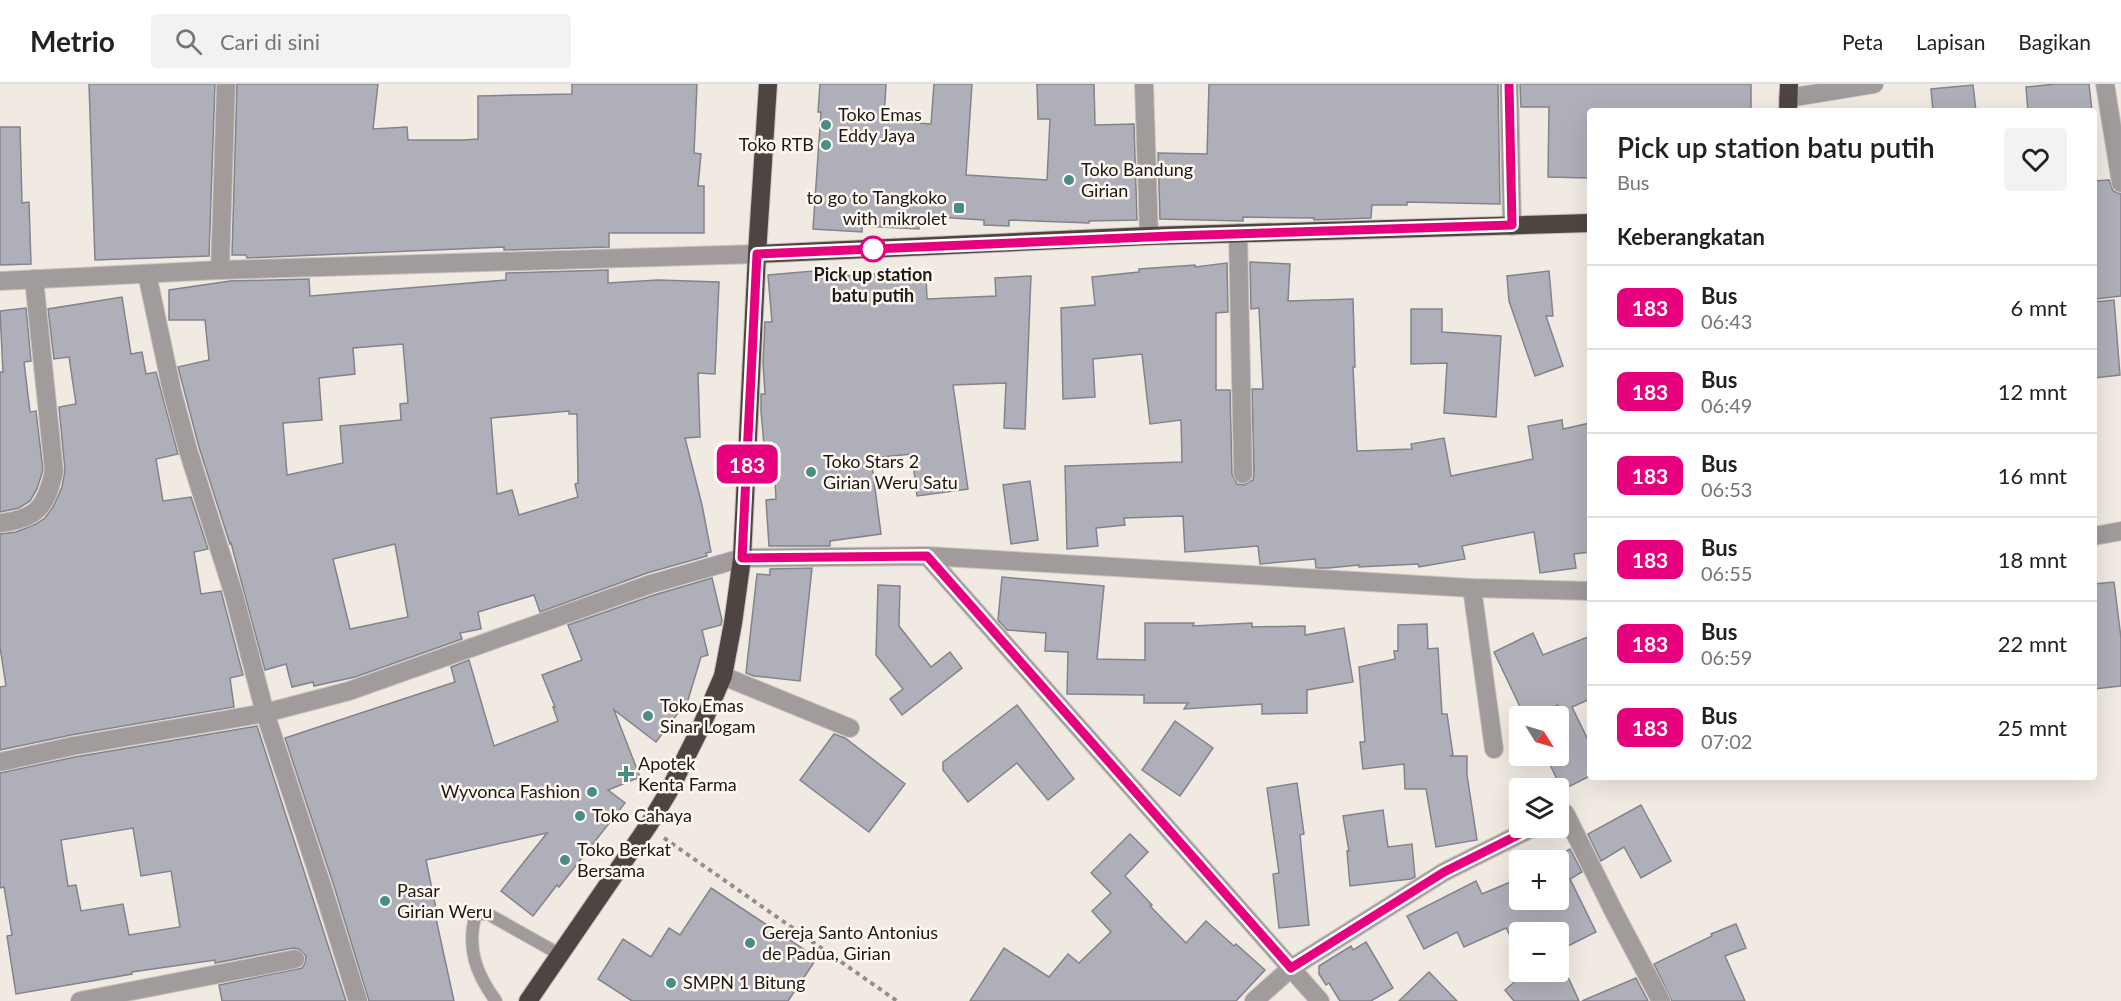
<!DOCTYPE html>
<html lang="id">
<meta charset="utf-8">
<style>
body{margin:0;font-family:Lato,sans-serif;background:#f2f2f2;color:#222;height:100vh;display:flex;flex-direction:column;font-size:22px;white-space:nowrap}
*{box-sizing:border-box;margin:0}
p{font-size:20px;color:#767676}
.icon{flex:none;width:33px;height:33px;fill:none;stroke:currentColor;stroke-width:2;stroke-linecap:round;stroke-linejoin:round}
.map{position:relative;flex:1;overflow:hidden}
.side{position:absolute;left:1587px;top:24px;width:510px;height:672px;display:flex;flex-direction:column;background:#fff;border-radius:6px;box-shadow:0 6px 24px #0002}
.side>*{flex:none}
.badge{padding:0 12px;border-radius:9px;font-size:21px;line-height:39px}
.needle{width:39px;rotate:127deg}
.controls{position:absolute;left:1509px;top:622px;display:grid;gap:12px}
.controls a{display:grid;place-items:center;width:60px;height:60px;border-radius:6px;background:#fff;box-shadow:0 6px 24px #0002;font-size:30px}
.map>.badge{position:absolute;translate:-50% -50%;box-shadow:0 0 0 3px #fff}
h2{padding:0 30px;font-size:22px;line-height:54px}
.round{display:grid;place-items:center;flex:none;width:63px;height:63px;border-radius:6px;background:#f2f2f2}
.head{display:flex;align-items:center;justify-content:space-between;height:102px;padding:0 30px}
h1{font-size:28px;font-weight:600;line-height:45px}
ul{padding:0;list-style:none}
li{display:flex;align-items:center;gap:18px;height:84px;padding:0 30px;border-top:2px solid #e0e0e0}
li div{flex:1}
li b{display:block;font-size:22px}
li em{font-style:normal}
li .badge{min-width:66px;font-weight:700;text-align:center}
header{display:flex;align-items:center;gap:36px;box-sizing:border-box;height:84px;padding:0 30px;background:#fff;border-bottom:2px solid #e0e0e0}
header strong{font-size:28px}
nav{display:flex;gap:33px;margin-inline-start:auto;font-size:21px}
.search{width:420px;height:54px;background:#f2f2f2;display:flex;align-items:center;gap:15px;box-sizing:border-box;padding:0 21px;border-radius:6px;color:#767676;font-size:22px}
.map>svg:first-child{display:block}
.building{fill:#aeafb8;stroke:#83838c;stroke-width:1.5;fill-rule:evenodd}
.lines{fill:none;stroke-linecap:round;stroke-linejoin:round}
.lane-casing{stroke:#cac4be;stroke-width:14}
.street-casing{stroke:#cac4be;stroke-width:20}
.highway-casing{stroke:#cac4be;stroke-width:20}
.path{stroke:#938e89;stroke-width:4;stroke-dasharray:4.5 4.5;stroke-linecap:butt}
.lane{stroke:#a19c9b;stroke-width:12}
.street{stroke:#a19c9b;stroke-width:18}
.highway{stroke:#4e4543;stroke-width:18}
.line-casing{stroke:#fff;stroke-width:14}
.line{stroke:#e6007e;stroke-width:9}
.poi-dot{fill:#488e85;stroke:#fff7f0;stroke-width:2}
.stop-dot{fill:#fff;stroke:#e6007e;stroke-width:3}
.labels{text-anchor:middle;stroke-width:5;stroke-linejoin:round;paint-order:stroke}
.poi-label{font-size:18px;fill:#1b1916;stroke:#fff7f0;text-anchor:start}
.stop-label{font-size:18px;font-weight:bold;fill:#1b1916;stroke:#fff7f0}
</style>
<header>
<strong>Metrio</strong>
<div class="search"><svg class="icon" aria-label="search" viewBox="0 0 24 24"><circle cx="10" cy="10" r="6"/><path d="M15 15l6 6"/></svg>Cari di sini</div>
<nav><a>Peta</a><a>Lapisan</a><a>Bagikan</a></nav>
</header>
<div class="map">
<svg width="2121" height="917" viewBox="0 0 2121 917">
<rect width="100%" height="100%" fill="#f1eae3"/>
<g class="building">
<path d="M89,0H215L209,172L95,176Z"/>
<path d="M237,0H378L373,45L407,43L408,56H464L478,55V12L572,10V0H697L694,69L701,70L698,102H704V149H609V163L504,166V163L247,174L246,171H232Z"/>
<path d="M820,0H886L884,37L931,40L934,0H972L966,91L1047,96L1050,35H1038L1037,0H1094L1095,41L1134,40L1137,136L1089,137V139L1009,136V142L984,141V136L920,132L919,145L862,142V148L813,145L821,28H818Z"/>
<path d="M1209,0H1498L1500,120L1407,118V121H1372L1371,134L1314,136V134L1243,133V137L1160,135L1158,69L1207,70Z"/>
<path d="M1520,0H1751V27H1590V94L1548,93L1549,23H1521Z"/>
<path d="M2056,0H2089L2092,27H2028L2026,3Z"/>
<path d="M1973,1L1976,27H1933L1931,5Z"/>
<path d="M0,43H20L22,119L29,118L31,180L0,181Z"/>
<path d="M2109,96L2113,107L2121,110V212L2096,215L2094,191V97Z"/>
<path d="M1250,178L1290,180L1288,217L1353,215L1355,283H1353L1357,367L1412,365L1411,360L1444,354L1451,392L1533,375L1528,342L1562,336L1563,345L1590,339V468L1574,470L1576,484L1540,489L1534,448L1462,462L1465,475L1419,483L1418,480L1359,483V481L1328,484H1316L1315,475L1260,480L1258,462L1185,468L1183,432L1124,434L1125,441L1096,444L1098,462L1067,465L1065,382L1182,378L1181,336L1150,340L1142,270L1093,275L1095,313L1063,315L1061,224L1095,221L1092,193L1139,188V185L1195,181V183L1227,179L1228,228L1216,229V306H1230L1232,390L1237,400L1244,401L1253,396L1254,390L1252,305H1263L1259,224L1251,225Z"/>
<path d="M608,186V199L658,196L719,198L715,290L698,289L700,353L685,354L702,421L711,468L706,469L707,472L647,489L540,528L534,511L478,528L481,545L460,549L462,555L355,593L314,602L313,598L292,603L286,580L265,586L231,459L230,460L199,363L178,283L209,276L205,236H169V206L230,197L309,195L310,212L506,196V189ZM403,260L408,319L400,320L401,336L340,342L343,379L287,391L283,339L322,336L319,294L355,290L353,264ZM569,327V330H577L578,399L575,400L578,413L519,431L512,406L497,410L491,334ZM395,460L408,533L350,545L333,475Z"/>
<path d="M814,187L815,194L885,189V194L926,192L927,215L996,212L995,194L1031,192L1025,345L1004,344L1006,299L953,301L968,405L917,412L912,370L871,374L881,450L830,457V462H769L766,416L776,415L773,360L764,361L761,327V310H765L763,279L765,238H772L768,191Z"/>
<path d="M1549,187L1553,232H1546L1563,282L1535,292L1509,217L1507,192Z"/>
<path d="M122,213L131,270L142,268L146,290L156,288L178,370L156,375L163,417L191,413L208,465L194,468L201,510L221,507L243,591L230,594L234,623L71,651L0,666V603L6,602L0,563V450L16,448L36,440L45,434L53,423L62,403L65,386L59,323L76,320L69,273L54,275L48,225Z"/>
<path d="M2114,216L2120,291L2094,294V218Z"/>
<path d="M26,224L31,277L24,278L30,328L36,327L43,386L37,405L30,417L19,424L0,428V288H3L0,227Z"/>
<path d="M1411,225H1442V248L1501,252L1496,333L1444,329L1447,279L1411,280Z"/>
<path d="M1030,397L1038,456L1011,460L1003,401Z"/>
<path d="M812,484L800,597L754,592L746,589L757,490L770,491V485Z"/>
<path d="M1002,493L1104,502L1097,575L1145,576V539H1194L1193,542L1252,539V543L1305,542V551L1344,544L1353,598L1307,606V629L1262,630V620L1184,625L1188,619H1144V611L1067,610L1068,568L1045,567L1046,549L1007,546L998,536Z"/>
<path d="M712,494L722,536L721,541L702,546L708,571L701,573L688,616L656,658L614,626L640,693L608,706L625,719L559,803L557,801L533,832L501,807L547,749L426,776L437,829L435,830L454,917H369L335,805L285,654L455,598L451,583L469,576L494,662L558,637L553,623H555L542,591L582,576L568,541L654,511Z"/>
<path d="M2114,498L2121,554V602L2094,605V500Z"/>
<path d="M878,501L900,502L899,542L931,583L950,568L962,584L902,631L890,615L903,605L876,571Z"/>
<path d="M1427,540L1428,565L1438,564L1442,630H1447L1453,671L1450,672H1467V691L1477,756L1436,763L1426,705H1405L1404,680L1363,685L1360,658H1365L1359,583L1395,575L1394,567H1398V541Z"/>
<path d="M1533,549L1543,571L1590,552V615L1572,623L1590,660V692L1562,706L1546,672H1558V621L1532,633H1525L1494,568Z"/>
<path d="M1017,621L1074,695L1048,716L1017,679L968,718L943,686V678Z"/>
<path d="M1175,637L1213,664L1180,712L1142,686Z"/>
<path d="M257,642L346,917H222L219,901L302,884L305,879L306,872L299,865L293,864L215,879V876L132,888V890L16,910L7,852L12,851L4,803L0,804V689L75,673ZM133,744L141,792L171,787L180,843L129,851L123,820L81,827L76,801L68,802L61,756Z"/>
<path d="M834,650L845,654L905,700L869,748L800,696Z"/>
<path d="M1297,699L1304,750L1300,751L1309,841L1279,844L1273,790L1279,789L1267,704Z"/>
<path d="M1641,721L1671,777L1641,794L1624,763L1601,777L1588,750Z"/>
<path d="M1383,726L1388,763L1412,760L1415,793L1411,795L1350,802L1347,767H1349L1343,732Z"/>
<path d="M1130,750L1148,768L1125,792L1152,821L1150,822L1186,859L1206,837L1234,862L1236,860L1265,886L1236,917H970L1004,864L1049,893L1068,870L1079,879L1111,848L1092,827L1111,809L1091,789Z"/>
<path d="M1570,765L1582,788L1570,795L1596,848L1558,867V849H1520V871L1506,844L1464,863L1457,848L1424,865L1407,832L1476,797L1482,810L1520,794V816H1558V777H1549Z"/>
<path d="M711,804L817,874L788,917H632L598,895L623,855L651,873L669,844L680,851Z"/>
<path d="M1736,840L1746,864L1725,872L1745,917H1672L1654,880L1712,852L1711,850Z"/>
<path d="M1366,858L1393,904L1371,917H1340L1329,899L1326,901L1319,890V882L1351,862L1353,866Z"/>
<path d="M1558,871L1579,917H1514L1505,906L1526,888H1558Z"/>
<path d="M1429,888L1457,917H1399Z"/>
<path d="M1636,894L1648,917H1582Z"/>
</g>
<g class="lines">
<g class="lane-casing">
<path id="lane" d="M496,917C476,890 466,863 476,830H488L559,870"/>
</g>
<g class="street-casing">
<g id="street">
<path d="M1144,0L1149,152"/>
<path d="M1509,0L1512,142"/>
<path d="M2105,0L2121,99"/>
<path d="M1788,14L1874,0"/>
<path d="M1238,149L1243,390"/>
<path d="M220,186L226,0"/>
<path d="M147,190L172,307L188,366L234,511L265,629L324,808L358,917"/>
<path d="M0,197L220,186L757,170"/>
<path d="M0,439C37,435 46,423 54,387L34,195"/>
<path d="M2094,452L2121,447"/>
<path d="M927,472L1320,917"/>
<path d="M1472,504L1494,665"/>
<path d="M723,592L850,644"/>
<path d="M0,678L73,662L265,629L349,607L651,500L742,474L927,472L1472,504L1590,507"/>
<path d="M1565,729L1614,828L1661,917"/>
<path d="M80,917L295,875"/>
<path d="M1254,917L1291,884L1444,788L1532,744"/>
</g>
</g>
<g class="highway-casing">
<g id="highway">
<path d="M1788,27L1789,0"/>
<path d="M757,170L1149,152L1590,139"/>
<path d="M528,917L648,742L669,707L701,643L723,592L733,539L742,474L757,170L768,0"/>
</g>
</g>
<path class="path" d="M664,754L897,917"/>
<use href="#lane" class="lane"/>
<use href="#street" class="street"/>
<use href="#highway" class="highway"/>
</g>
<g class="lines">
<g class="line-casing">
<path id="line" d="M1509,0L1512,141L1171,152L757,170L742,474L927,472L1291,884L1444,788L1532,744"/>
</g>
<use href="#line" class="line"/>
</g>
<g class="poi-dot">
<circle cx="826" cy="41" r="6"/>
<circle cx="826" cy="61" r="6"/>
<circle cx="1069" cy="96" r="6"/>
<rect x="953" y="118" width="12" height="12" rx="3"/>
<circle cx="811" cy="388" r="6"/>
<circle cx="648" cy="632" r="6"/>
<path d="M623 681h6v6h6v6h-6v6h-6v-6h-6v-6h6z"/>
<circle cx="592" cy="708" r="6"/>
<circle cx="580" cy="732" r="6"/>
<circle cx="565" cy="776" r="6"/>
<circle cx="385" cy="817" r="6"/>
<circle cx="750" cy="859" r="6"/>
<circle cx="671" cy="899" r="6"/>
</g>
<circle class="stop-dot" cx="873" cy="165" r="12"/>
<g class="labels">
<g class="poi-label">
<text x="838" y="37">Toko Emas<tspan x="838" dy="21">Eddy Jaya</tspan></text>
<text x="814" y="67" text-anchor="end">Toko RTB</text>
<text x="1081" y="92">Toko Bandung<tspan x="1081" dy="21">Girian</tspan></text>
<text x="947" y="120" text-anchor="end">to go to Tangkoko<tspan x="947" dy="21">with mikrolet</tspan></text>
<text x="823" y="384">Toko Stars 2<tspan x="823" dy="21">Girian Weru Satu</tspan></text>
<text x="660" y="628">Toko Emas<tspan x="660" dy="21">Sinar Logam</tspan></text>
<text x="638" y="686">Apotek<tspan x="638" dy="21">Kenta Farma</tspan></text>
<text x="580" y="714" text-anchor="end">Wyvonca Fashion</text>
<text x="592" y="738">Toko Cahaya</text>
<text x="577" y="772">Toko Berkat<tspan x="577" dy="21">Bersama</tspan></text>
<text x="397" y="813">Pasar<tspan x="397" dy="21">Girian Weru</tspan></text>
<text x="762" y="855">Gereja Santo Antonius<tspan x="762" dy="21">de Padua, Girian</tspan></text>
<text x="683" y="905">SMPN 1 Bitung</text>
</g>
<g class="stop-label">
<text x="873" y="197">Pick up station<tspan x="873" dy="21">batu putih</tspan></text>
</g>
</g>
</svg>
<div class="controls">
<a><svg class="needle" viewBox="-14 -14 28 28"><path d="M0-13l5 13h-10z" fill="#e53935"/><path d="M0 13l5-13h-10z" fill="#767676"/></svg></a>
<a><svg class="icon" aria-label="layers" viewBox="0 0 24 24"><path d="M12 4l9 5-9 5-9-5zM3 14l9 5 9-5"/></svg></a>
<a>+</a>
<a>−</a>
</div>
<b class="badge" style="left:747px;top:380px;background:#e6007e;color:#fff">183</b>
<section class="side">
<div class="head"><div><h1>Pick up station batu putih</h1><p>Bus</p></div><a class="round"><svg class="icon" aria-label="heart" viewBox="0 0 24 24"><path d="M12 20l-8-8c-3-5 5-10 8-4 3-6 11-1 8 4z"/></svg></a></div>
<h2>Keberangkatan</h2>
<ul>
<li><span class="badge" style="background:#e6007e;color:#fff">183</span><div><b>Bus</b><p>06:43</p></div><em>6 mnt</em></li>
<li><span class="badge" style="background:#e6007e;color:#fff">183</span><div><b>Bus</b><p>06:49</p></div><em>12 mnt</em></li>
<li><span class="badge" style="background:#e6007e;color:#fff">183</span><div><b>Bus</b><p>06:53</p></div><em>16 mnt</em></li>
<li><span class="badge" style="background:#e6007e;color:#fff">183</span><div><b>Bus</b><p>06:55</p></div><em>18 mnt</em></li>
<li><span class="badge" style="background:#e6007e;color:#fff">183</span><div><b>Bus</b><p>06:59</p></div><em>22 mnt</em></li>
<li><span class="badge" style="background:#e6007e;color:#fff">183</span><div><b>Bus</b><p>07:02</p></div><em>25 mnt</em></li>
</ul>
</section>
</div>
